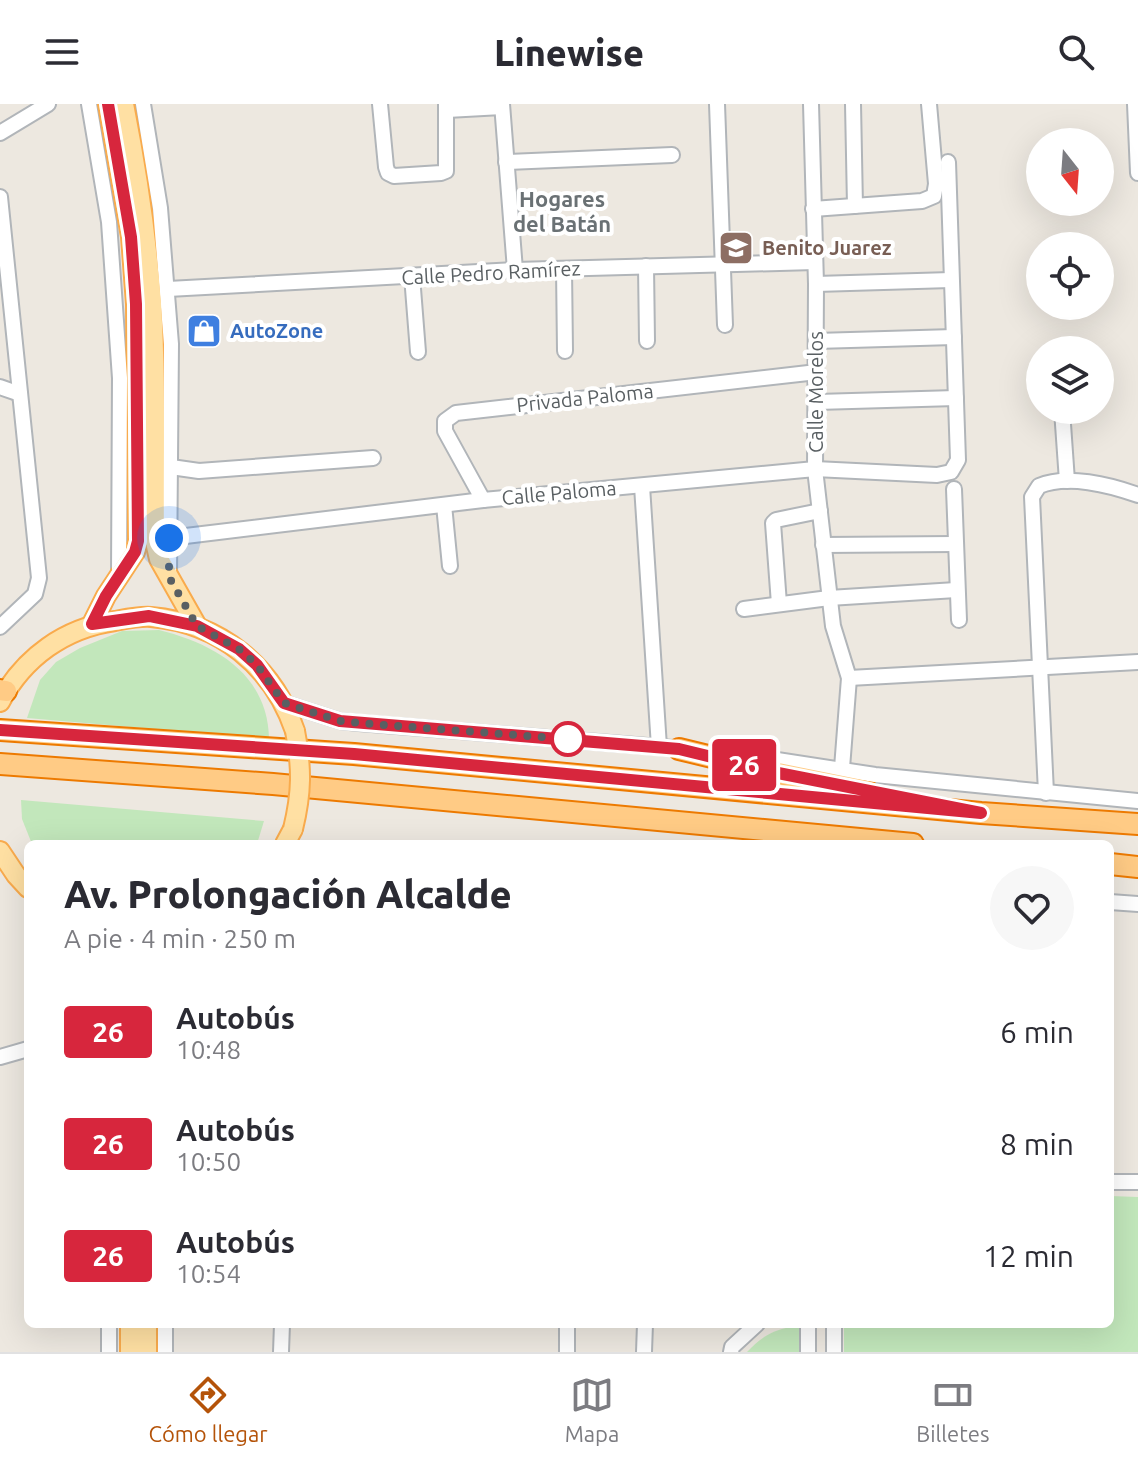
<!DOCTYPE html>
<html lang="es">
<meta charset="utf-8">
<style>
body{margin:0;font-family:Ubuntu,sans-serif;background:#f7f7f7;color:#2b2b33;height:100vh;display:flex;flex-direction:column;font-size:30px;white-space:nowrap}
*{box-sizing:border-box;margin:0}
p{font-size:26px;color:#7c7c81}
.icon{flex:none;width:44px;height:44px;fill:none;stroke:currentColor;stroke-width:2;stroke-linecap:round;stroke-linejoin:round}
.map{position:relative;flex:1;overflow:hidden}
.side{position:absolute;left:24px;top:736px;width:1090px;height:488px;display:flex;flex-direction:column;background:#fff;border-radius:12px;box-shadow:0 8px 32px #0002}
.side>*{flex:none}
.badge{padding:0 16px;border-radius:6px;font-size:28px;line-height:52px}
.needle{width:52px;rotate:163deg}
.controls{position:absolute;left:1026px;top:24px;display:grid;gap:16px}
.controls a{display:grid;place-items:center;width:88px;height:88px;border-radius:50%;background:#fff;box-shadow:0 8px 32px #0002;font-size:40px}
.you{position:absolute;width:40px;height:40px;margin:-20px;border:6px solid #fff;border-radius:50%;background:#1a73e8;box-shadow:0 0 0 12px #1a73e833}
.map>.badge{position:absolute;translate:-50% -50%;box-shadow:0 0 0 4px #fff}
.round{display:grid;place-items:center;flex:none;width:84px;height:84px;border-radius:42px;background:#f7f7f7}
.headline{display:flex;align-items:center;justify-content:space-between;height:136px;padding:0 40px}
h1{font-size:38px;font-weight:800;line-height:60px}
ul{padding:0;list-style:none}
li{display:flex;align-items:center;gap:24px;height:112px;padding:0 40px}
li div{flex:1}
li b{display:block;font-size:30px}
li em{font-style:normal}
li .badge{min-width:88px;font-weight:700;text-align:center}
header{display:flex;justify-content:space-between;align-items:center;height:104px;padding:0 40px;background:#fff;font-size:36px;font-weight:800}
.tab-bar{display:flex;justify-content:space-around;align-items:center;height:112px;border-top:2px solid #e1e1e2;background:#fff;font-size:22px;color:#7c7c81}
.tab-bar a{display:grid;justify-items:center;gap:4px}
.tab-bar .current{color:#b45309}
.map>svg:first-child{display:block}
.green{fill:#c2e7bb}
.lines{fill:none;stroke-linecap:round;stroke-linejoin:round}
.minor-casing{stroke:#b1b5b9;stroke-width:18}
.major-casing{stroke:#f9ab4d;stroke-width:22}
.highway-casing{stroke:#ed7a00;stroke-width:24}
.minor{stroke:#fff;stroke-width:14}
.major{stroke:#ffe0a3;stroke-width:18}
.highway{stroke:#ffcb85;stroke-width:20}
.major-bridge-casing{stroke:#f9ab4d;stroke-width:22;stroke-linecap:butt}
.major-bridge{stroke:#ffe0a3;stroke-width:18}
.line-casing{stroke:#fff;stroke-width:18}
.line{stroke:#d7263d;stroke-width:12}
.walk{stroke:#595f62;stroke-width:8;stroke-dasharray:0 14.4}
.stop-dot{fill:#fff;stroke:#d7263d;stroke-width:4}
.labels{text-anchor:middle;stroke-width:8;stroke-linejoin:round;paint-order:stroke}
.education-label{font-size:20px;font-weight:bold;fill:#785e54;stroke:#fff;text-anchor:start}
.street-label{font-size:20px;fill:#595f62;stroke:#fff}
.shop-label{font-size:20px;font-weight:bold;fill:#366cbe;stroke:#fff;text-anchor:start}
.neighbourhood-label{font-size:22px;font-weight:bold;fill:#6a7174;stroke:#fff}
</style>
<header><svg class="icon" aria-label="menu" viewBox="0 0 24 24"><path d="M4 6h16M4 12h16M4 18h16"/></svg>Linewise<svg class="icon" aria-label="search" viewBox="0 0 24 24"><circle cx="10" cy="10" r="6"/><path d="M15 15l6 6"/></svg></header>
<div class="map">
<svg width="1138" height="1248" viewBox="0 0 1138 1248">
<rect width="100%" height="100%" fill="#ede8e0"/>
<g class="green">
<path d="M159,526C215,540 268,570 269,635L27,614L40,576L56,558L80,544L122,527Z"/>
<path d="M21,696L264,717L257,740H32L22,715Z"/>
<path d="M1110,1092L1138,1093V1248H844V1220H1110Z"/>
<path d="M790,1223H803L802,1248H747C760,1234 771,1227 790,1223Z"/>
</g>
<g class="lines">
<g class="minor-casing">
<g id="minor">
<path d="M89,0L109,118L120,274L119,471"/>
<path d="M143,0L160,104L171,240L169,472"/>
<path d="M380,0L386,63L388,69L394,72L441,69L446,67V0"/>
<path d="M502,0L515,166"/>
<path d="M717,0L725,221"/>
<path d="M811,0L816,180L815,365L833,522L849,574L842,664"/>
<path d="M853,0L855,102"/>
<path d="M1135,0L1138,69"/>
<path d="M447,6L502,3"/>
<path d="M0,29L48,0"/>
<path d="M506,58L672,51"/>
<path d="M0,93L39,474L35,490L0,523"/>
<path d="M813,105L922,97L934,92L936,80L929,0"/>
<path d="M646,162L647,237"/>
<path d="M564,165L565,247"/>
<path d="M412,172L418,248"/>
<path d="M816,180L951,176"/>
<path d="M168,185L515,166L815,158"/>
<path d="M816,237L954,233"/>
<path d="M0,283L20,290"/>
<path d="M817,298L956,294"/>
<path d="M1062,306L1067,377"/>
<path d="M171,363L199,367L373,354"/>
<path d="M642,382L659,643"/>
<path d="M954,385L959,516"/>
<path d="M483,396L445,327V317L456,309L817,268"/>
<path d="M444,401L450,462"/>
<path d="M169,434L483,396L815,365L937,371L951,368L958,356L948,58"/>
<path d="M823,441L955,440"/>
<path d="M779,500L773,419L776,416L820,407"/>
<path d="M744,505L829,494L956,486"/>
<path d="M849,574L1138,558"/>
<path d="M284,599L340,617L359,619L685,645"/>
<path d="M726,648L875,671L1138,697"/>
<path d="M1046,689L1032,393L1039,382C1067,370 1110,381 1138,391"/>
<path d="M1110,798L1138,800"/>
<path d="M0,953L28,945"/>
<path d="M1110,1078H1138"/>
<path d="M165,1220V1248"/>
<path d="M109,1248V1220"/>
<path d="M281,1248L282,1220"/>
<path d="M567,1248V1220"/>
<path d="M644,1248L645,1220"/>
<path d="M731,1248L732,1243L757,1220"/>
<path d="M808,1248V1220"/>
<path d="M834,1248V1220"/>
</g>
</g>
<g class="major-casing">
<g id="major">
<path d="M124,0C137,66 147,133 152,200C157,279 154,359 155,438L159,455L197,522"/>
<path d="M92,520L106,492L135,448L138,437L136,200L131,133L108,0"/>
<path d="M0,598C24,553 65,524 115,517C126,515 140,512 151,513C220,519 273,562 295,627"/>
<path d="M285,740L293,725"/>
<path d="M0,747L16,771L28,784"/>
<path d="M130,1220V1248"/>
<path d="M147,1248V1220"/>
</g>
</g>
<g class="highway-casing">
<g id="highway">
<path d="M0,586L6,587"/>
<path d="M0,626L354,650L981,709L1138,720"/>
<path d="M679,645L778,669L867,687"/>
<path d="M0,660L273,680L913,740"/>
<path d="M1110,760L1138,763"/>
</g>
</g>
<use href="#minor" class="minor"/>
<use href="#major" class="major"/>
<use href="#highway" class="highway"/>
<g class="major-bridge-casing">
<path id="major-bridge" d="M293,725C302,688 302,664 295,627"/>
</g>
<use href="#major-bridge" class="major-bridge"/>
</g>
<g class="lines">
<g class="line-casing">
<path id="line" d="M0,626L354,650L981,709L778,669L679,645L340,617L284,599L257,561L239,545L197,522L149,512L92,520L106,492L135,448L138,437L136,200L131,133L108,0"/>
</g>
<use href="#line" class="line"/>
<path class="walk" d="M169,434V473L197,522L239,545L257,561L284,599L340,617L359,619L568,635"/>
</g>
<defs>
<g id="school-square" transform="scale(1.8)"><rect x="-9" y="-9" width="18" height="18" rx="4" fill="#8d6e63" stroke="#fff"/><path d="M0-5L7-2L0 1L-7-2ZM-4 1L0 2.5L4 1V4Q0 6-4 4Z" fill="#fff"/></g>
<g id="shop-square" transform="scale(1.8)"><rect x="-9" y="-9" width="18" height="18" rx="4" fill="#3f7fe0" stroke="#fff"/><path d="M-5-2.5h2.3a2.7 3.5 0 0 1 5.4 0H5L5.5 6h-11ZM-1.5-2.5h3a1.5 2.3 0 0 0-3 0Z" fill="#fff"/></g>
</defs>
<g fill-rule="evenodd">
<use href="#school-square" x="736" y="144"/>
<use href="#shop-square" x="204" y="227"/>
</g>
<circle class="stop-dot" cx="568" cy="635" r="16"/>
<g class="labels">
<g class="education-label">
<text x="762" y="151">Benito Juarez</text>
</g>
<g class="street-label">
<text transform="translate(491 169) rotate(-3)" y="7">Calle Pedro Ramírez</text>
<text transform="translate(816 288) rotate(-90)" y="7">Calle Morelos</text>
<text transform="translate(585 294) rotate(-6)" y="7">Privada Paloma</text>
<text transform="translate(559 389) rotate(-5)" y="7">Calle Paloma</text>
</g>
<g class="shop-label">
<text x="230" y="234">AutoZone</text>
</g>
<g class="neighbourhood-label">
<text x="562" y="103">Hogares<tspan x="562" dy="25">del Batán</tspan></text>
</g>
</g>
</svg>
<div class="controls">
<a><svg class="needle" viewBox="-14 -14 28 28"><path d="M0-13l5 13h-10z" fill="#e53935"/><path d="M0 13l5-13h-10z" fill="#7c7c81"/></svg></a>
<a><svg class="icon" aria-label="locate" viewBox="0 0 24 24"><circle cx="12" cy="12" r="6"/><path d="M12 2v4M12 18v4M2 12h4M18 12h4"/></svg></a>
<a><svg class="icon" aria-label="layers" viewBox="0 0 24 24"><path d="M12 4l9 5-9 5-9-5zM3 14l9 5 9-5"/></svg></a>
</div>
<div class="you" style="left:169px;top:434px"></div>
<b class="badge" style="left:744px;top:661px;background:#d7263d;color:#fff">26</b>
<section class="side">
<div class="headline"><div><h1>Av. Prolongación Alcalde</h1><p>A pie · 4 min · 250 m</p></div><a class="round"><svg class="icon" aria-label="heart" viewBox="0 0 24 24"><path d="M12 20l-8-8c-3-5 5-10 8-4 3-6 11-1 8 4z"/></svg></a></div>
<ul>
<li><span class="badge" style="background:#d7263d;color:#fff">26</span><div><b>Autobús</b><p>10:48</p></div><em>6 min</em></li>
<li><span class="badge" style="background:#d7263d;color:#fff">26</span><div><b>Autobús</b><p>10:50</p></div><em>8 min</em></li>
<li><span class="badge" style="background:#d7263d;color:#fff">26</span><div><b>Autobús</b><p>10:54</p></div><em>12 min</em></li>
</ul>
</section>
</div>
<nav class="tab-bar">
<a class="current"><svg class="icon" aria-label="directions" viewBox="0 0 24 24"><path d="M12 3l9 9-9 9-9-9zM9 14v-3h6M13 9l2 2-2 2"/></svg>Cómo llegar</a>
<a><svg class="icon" aria-label="map" viewBox="0 0 24 24"><path d="M3 6l6-2 6 2 6-2v14l-6 2-6-2-6 2zM9 4v14M15 6v14"/></svg>Mapa</a>
<a><svg class="icon" aria-label="tickets" viewBox="0 0 24 24"><path d="M3 7h18v10H3zM15 7v10"/></svg>Billetes</a>
</nav>
